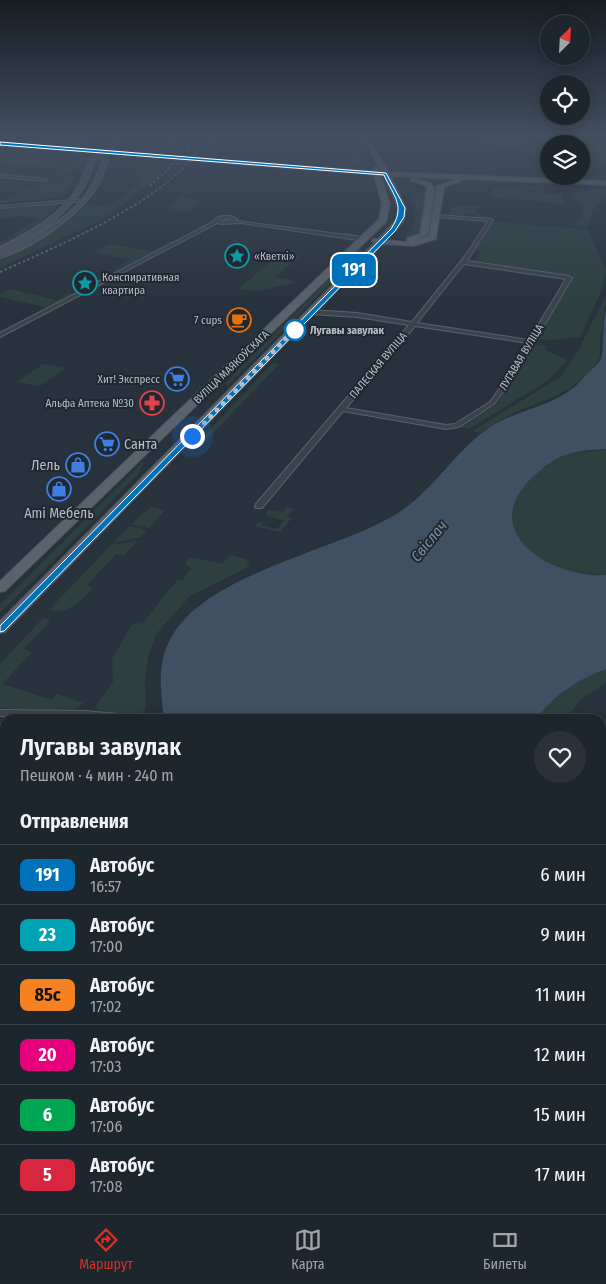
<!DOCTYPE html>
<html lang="ru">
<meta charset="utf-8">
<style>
body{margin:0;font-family:"Fira Sans Condensed",sans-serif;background:#2b3239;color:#f1f3f6;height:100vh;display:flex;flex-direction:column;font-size:19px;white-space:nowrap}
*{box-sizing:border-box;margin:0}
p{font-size:16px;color:#a1a5aa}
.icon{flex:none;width:28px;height:28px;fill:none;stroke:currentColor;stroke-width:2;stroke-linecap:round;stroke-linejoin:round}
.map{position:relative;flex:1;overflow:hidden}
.side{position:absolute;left:0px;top:714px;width:606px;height:501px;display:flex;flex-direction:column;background:#1e262d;border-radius:15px 15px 0 0;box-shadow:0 2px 12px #0003,0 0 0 1px #3c4349}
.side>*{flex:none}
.badge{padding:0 10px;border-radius:8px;font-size:18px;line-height:32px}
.needle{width:32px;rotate:24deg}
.controls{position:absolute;left:540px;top:15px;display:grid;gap:10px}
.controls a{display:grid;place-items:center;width:50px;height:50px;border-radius:50%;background:#1e262d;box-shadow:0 2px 12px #0003,0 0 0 1px #3c4349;font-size:25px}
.you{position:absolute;width:25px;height:25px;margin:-12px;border:4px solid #fff;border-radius:50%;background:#1a73e8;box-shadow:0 0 0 8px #1a73e833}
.map>.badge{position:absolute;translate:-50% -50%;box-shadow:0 0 0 2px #fff}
h2{padding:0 20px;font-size:19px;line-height:45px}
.round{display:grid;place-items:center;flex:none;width:52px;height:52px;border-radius:26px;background:#2b3239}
.head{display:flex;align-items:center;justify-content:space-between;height:85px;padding:0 20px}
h1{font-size:24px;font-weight:600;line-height:38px}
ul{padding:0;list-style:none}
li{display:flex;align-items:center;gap:15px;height:60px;padding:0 20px;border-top:1px solid #3c4349}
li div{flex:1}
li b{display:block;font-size:19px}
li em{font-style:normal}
li .badge{min-width:55px;font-weight:700;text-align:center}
.tab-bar{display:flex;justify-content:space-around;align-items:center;height:70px;border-top:1px solid #3c4349;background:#1e262d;font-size:14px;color:#a1a5aa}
.tab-bar a{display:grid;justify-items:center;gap:2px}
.tab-bar .selected{color:#d93025}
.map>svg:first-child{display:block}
.green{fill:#2d403f}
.water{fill:#405063}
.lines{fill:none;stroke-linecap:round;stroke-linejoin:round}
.street-casing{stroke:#59616a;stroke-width:2}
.secondary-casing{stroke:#59616a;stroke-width:2}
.primary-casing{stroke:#474f58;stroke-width:2}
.street{fill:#3b434c;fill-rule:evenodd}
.secondary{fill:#4a535f;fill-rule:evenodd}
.primary{fill:#5a626c;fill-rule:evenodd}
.rail{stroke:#606a75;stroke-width:2;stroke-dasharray:2.5 2.5;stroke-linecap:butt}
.line{fill:#0072bc;stroke:#fff}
.walk{stroke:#b7bec7;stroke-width:5;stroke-dasharray:0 9}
.stop-dot{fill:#fff;stroke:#0072bc;stroke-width:2.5}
.labels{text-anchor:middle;stroke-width:4;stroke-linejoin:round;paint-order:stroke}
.far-poi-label{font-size:11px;fill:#b7bec7;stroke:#202831;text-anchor:end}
.far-stop-label{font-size:11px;font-weight:bold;fill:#b7bec7;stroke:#202831;text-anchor:start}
.far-street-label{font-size:11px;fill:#b7bec7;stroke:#202831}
.poi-label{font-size:14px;fill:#b7bec7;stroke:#202831;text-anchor:start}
.water-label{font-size:15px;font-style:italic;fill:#7c91a6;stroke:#202831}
</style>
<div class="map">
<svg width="606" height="1214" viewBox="0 0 606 1214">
<rect width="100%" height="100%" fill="#28323c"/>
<g class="green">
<path d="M4,136L26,138L44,136L45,139H52L55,136H94L84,146H96L108,136H114V138C111,142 106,146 102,148C90,153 18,140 4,136Z"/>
<path d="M167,136H179L178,153L119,150L166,155L115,150H118L116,148L121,143L124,148C134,150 154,146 165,147L161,145L167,140H162Z"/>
<path d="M206,136H221L212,154L230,155L228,158L203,157L208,152L204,150Z"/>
<path d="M335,136C352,136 359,148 363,164L350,167L276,161L352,163L344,141Z"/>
<path d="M450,136H527L606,145V162L581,158V144H549V154L540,152L537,154Z"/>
<path d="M9,153L72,160L81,164L80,168L41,180L0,174V171L47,177L59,172H64L76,164L71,161Z"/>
<path d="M8,157L64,162L54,168L0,163Z"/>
<path d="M139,164L169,166L158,172L159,176L107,217L0,268V259L61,227L88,204L97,203L94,206L108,207L138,183L140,176L133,172L139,167Z"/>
<path d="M76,176L62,197L0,203V200L43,182L63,184L46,181Z"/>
<path d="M492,187L584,189H521L522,192L565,194L561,195L564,205L531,200L493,198Z"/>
<path d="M598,189L606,190V198L594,208L588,228L574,226L577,219L583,217V210L575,195H570L571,193Z"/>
<path d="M189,191L182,197L200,201L191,211L180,212L168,208L184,192Z"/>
<path d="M427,191L419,234L413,238L404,239C417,219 418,219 410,196Z"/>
<path d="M53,205L57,206L34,228L0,246V243L38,218L19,216L0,219V209Z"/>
<path d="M451,206H478V210L475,211L476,213L486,217L477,218V215L466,214L465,216L449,215Z"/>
<path d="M493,222L588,229L606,271L600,294L580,337C565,337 552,342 538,339L571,279L477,263L474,262L475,259H471L477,258L480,252L476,250Z"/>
<path d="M168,241H175L118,270L114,269L130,260L93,252L110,244L152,251L169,242Z"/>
<path d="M359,249H363L350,264L228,385H225L234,374Z"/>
<path d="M301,255L275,277L296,281L294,283L257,291L238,289L272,261L268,260L271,258Z"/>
<path d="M11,289L56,300L69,293L72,294L49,306L45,307L0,297V294Z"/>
<path d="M606,295C606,312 601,327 600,344C600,349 601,355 599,359C576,396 541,399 506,417C497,421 488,428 480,433L473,431L560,377L577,353Z"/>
<path d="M532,344L546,346L545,350L567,360L554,375L544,383L469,429L461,427L496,405Z"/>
<path d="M273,363L278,364V365L200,447H193Z"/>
<path d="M43,364L65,368L40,386L17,382Z"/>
<path d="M606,450V575L569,572L532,556L531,552L516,539L508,522L516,491L520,490L538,470L548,466V461L561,454Z"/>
<path d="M144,461L139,473L57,557L0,612V605Z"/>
<path d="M151,507L165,510L149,528L131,524Z"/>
<path d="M287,507L294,509L287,516L292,518L280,532L254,526L260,522H263L261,525L277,529L284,520L268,516L266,513L268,510L283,512Z"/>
<path d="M129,526L147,530L140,537L113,543Z"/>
<path d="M137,541L124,556L116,554L86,586L93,588C81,601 68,615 49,610L111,545Z"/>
<path d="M230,555L246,559L250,566L190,596L156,634L148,657L145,683L146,709L138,715L134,716L97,711L96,706L113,682L112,659L131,626L135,623L142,624L178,579L182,580L192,568L185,565L188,559L195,558L222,564Z"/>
<path d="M44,617L50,621L24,649L32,652L2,684L52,700L57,694L83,703L75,709L66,712L0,708V664Z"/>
<path d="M606,669V683L580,700L566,719H537C553,695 579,679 606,669Z"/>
<path d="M601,1010L606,1016V1079L601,1075Z"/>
<path d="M156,1210H228L229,1214H159Z"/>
</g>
<g class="water">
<path d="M606,310V449C595,450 583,450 572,453C558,456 546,465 536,474C473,529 548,578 606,575V669C579,679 553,695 537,719H164C161,694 157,668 168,644C198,575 330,553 393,516C432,494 453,452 490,427C515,411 545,408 569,391C577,386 582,379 588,373C592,369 598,364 601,359C604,351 602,323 606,310Z"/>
<path d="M601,1075L606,1079V1214H294L292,1210H601Z"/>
</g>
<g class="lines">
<g class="street-casing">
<g id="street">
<path d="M116,136H120L119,142L104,154H102V152L116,141Z"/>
<path d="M0,175L46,179L48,180L46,181L0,177Z"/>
<path d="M87,199V200L85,201L0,208V206Z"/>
<path d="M437,215L491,219L493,220L467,261L569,276L572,278L515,375L494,404L459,427L446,429L343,411L262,508H256L255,506L256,504L409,325L357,317L312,314L309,312L312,310L357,313L412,322L466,255L488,221L435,217V216ZM464,264L566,279L529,340L417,323ZM415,326L528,343L509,375L490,402L455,424L446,425L346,408Z"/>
<path d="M223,216H231L237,219V221L364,237L367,239L364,241L242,223L221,224L217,223L0,337V333L213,222L216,218ZM225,219L232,220L219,221Z"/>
<path d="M0,710L86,711L140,716L145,719L0,716Z"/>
</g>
</g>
<g class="secondary-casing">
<path id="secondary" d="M101,152H105L109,158C105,168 103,178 97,187C78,217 34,247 0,258V253C33,237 74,218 93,184C97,176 100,166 103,158L102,156L96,158C92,168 90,178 84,187C68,214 30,242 0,252V247C29,233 63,214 79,185C84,176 86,165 91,156Z"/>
</g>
<g class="primary-casing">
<path id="primary" d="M357,136H364L368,139L389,172L606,181V185L459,179L461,181L460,182L444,187L436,239L413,246L382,244L5,632L0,633V621L374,243L372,241L373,239H378L396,220L398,208L384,176H381L390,204L386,222L5,591L0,592V581L379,219L382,204L374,175L0,146V142L373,171L374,168L376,167L382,172L364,141ZM391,176L458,179L437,186L429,236L414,241L428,235L435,188L428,182L413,178L411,179V181L424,185L427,188L420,234L407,238V242L386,240L404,221L406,208Z"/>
</g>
<use href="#street" class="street"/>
<use href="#secondary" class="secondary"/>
<use href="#primary" class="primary"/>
<g class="rail">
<path d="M541,136L606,143"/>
<path d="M178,165L188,150L189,136"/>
<path d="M150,186L169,168L179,155"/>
<path d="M0,272C58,246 153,206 193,157C198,151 200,143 203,136"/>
</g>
</g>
<linearGradient id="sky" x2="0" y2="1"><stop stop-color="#161c21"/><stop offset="0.44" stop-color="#424f61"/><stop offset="1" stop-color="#424f61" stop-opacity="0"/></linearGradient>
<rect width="606" height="306" fill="url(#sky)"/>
<path class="line" d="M0,142L386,173L405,208L404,217L395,231L4,631L0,632V626L391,229C406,206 394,197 384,175L0,145Z"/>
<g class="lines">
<path class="walk" d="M192,436L300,324L295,330"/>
</g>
<defs>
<g id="sight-ring" transform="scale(1.25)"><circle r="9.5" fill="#202831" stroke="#0f9aa8" stroke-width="1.5"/><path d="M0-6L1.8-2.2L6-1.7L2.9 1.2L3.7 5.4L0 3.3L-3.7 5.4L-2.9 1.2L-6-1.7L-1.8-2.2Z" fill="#0f9aa8"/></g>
<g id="cafe-ring" transform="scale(1.25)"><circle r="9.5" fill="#202831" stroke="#e8710a" stroke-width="1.5"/><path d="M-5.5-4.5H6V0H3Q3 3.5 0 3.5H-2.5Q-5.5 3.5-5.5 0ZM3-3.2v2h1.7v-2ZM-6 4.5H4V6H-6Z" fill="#e8710a"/></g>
<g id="supermarket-ring" transform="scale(1.25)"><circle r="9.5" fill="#202831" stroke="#3f7fe0" stroke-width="1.5"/><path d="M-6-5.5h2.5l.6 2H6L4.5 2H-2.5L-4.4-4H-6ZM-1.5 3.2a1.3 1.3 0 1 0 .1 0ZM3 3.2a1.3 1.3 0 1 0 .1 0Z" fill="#3f7fe0"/></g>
<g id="pharmacy-ring" transform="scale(1.25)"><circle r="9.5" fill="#202831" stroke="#e0444e" stroke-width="1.5"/><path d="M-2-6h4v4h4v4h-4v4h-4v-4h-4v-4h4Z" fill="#e0444e"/></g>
<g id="shop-ring" transform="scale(1.25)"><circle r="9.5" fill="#202831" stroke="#3f7fe0" stroke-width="1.5"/><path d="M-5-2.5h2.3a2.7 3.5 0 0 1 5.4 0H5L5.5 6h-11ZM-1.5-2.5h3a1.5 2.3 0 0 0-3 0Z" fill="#3f7fe0"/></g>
</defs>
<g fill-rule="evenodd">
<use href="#sight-ring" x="237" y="256"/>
<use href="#sight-ring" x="85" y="283"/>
<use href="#cafe-ring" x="239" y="320"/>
<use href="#supermarket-ring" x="177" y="379"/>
<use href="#pharmacy-ring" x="152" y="403"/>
<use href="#supermarket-ring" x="107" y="444"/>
<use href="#shop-ring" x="78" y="465"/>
<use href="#shop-ring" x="59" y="489"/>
</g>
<circle class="stop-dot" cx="295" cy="330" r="10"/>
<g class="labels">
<g class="far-poi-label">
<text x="254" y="260" text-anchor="start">«Кветкі»</text>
<text x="102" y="281" text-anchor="start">Конспиративная<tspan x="102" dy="13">квартира</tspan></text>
<text x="222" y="324">7 cups</text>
<text x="160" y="383">Хит! Экспресс</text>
<text x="134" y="407">Альфа Аптека №30</text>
</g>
<g class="far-stop-label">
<text x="310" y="334">Лугавы завулак</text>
</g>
<g class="far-street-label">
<text transform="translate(521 357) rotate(-59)" y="4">ЛУГАВАЯ ВУЛІЦА</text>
<text transform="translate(378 365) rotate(-50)" y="4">ПАЛЕСКАЯ ВУЛІЦА</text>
<text transform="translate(231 367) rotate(-44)" y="4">ВУЛІЦА МАЯКОЎСКАГА</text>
</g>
<g class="poi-label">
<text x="124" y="449">Санта</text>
<text x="60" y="470" text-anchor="end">Лель</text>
<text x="59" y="518" text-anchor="middle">Ami Мебель</text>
</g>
<g class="water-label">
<text transform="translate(429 541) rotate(-51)" y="5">Свіслач</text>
</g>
</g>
</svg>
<div class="controls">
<a><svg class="needle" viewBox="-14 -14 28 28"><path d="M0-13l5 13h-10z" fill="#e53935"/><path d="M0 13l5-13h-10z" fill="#a1a5aa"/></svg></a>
<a><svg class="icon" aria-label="locate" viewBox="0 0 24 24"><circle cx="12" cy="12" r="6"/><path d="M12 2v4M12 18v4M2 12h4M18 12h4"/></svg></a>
<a><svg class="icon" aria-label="layers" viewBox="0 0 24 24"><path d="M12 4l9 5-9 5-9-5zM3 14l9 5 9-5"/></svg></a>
</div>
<div class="you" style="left:192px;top:436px"></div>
<b class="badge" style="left:354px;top:270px;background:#0072bc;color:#fff">191</b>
<section class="side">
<div class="head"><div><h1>Лугавы завулак</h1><p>Пешком · 4 мин · 240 m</p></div><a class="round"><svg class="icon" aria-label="heart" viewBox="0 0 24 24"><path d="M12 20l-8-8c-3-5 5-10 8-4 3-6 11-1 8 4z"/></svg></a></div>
<h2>Отправления</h2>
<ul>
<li><span class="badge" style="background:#0072bc;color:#fff">191</span><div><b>Автобус</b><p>16:57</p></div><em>6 мин</em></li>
<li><span class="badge" style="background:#00a3b4;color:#fff">23</span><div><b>Автобус</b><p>17:00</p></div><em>9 мин</em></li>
<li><span class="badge" style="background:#f58220;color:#111">85с</span><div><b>Автобус</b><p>17:02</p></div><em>11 мин</em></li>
<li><span class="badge" style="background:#e6007e;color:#fff">20</span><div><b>Автобус</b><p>17:03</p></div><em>12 мин</em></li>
<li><span class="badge" style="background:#00a651;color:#fff">6</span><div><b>Автобус</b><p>17:06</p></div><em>15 мин</em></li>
<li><span class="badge" style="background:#d7263d;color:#fff">5</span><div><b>Автобус</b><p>17:08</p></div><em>17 мин</em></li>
</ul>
</section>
</div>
<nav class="tab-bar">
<a class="selected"><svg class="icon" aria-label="directions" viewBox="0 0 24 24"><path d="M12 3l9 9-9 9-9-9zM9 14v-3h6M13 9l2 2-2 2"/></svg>Маршрут</a>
<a><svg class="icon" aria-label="map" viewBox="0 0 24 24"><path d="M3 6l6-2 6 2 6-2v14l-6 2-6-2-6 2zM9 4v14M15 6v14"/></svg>Карта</a>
<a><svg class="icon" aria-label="tickets" viewBox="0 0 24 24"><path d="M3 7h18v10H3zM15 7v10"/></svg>Билеты</a>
</nav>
